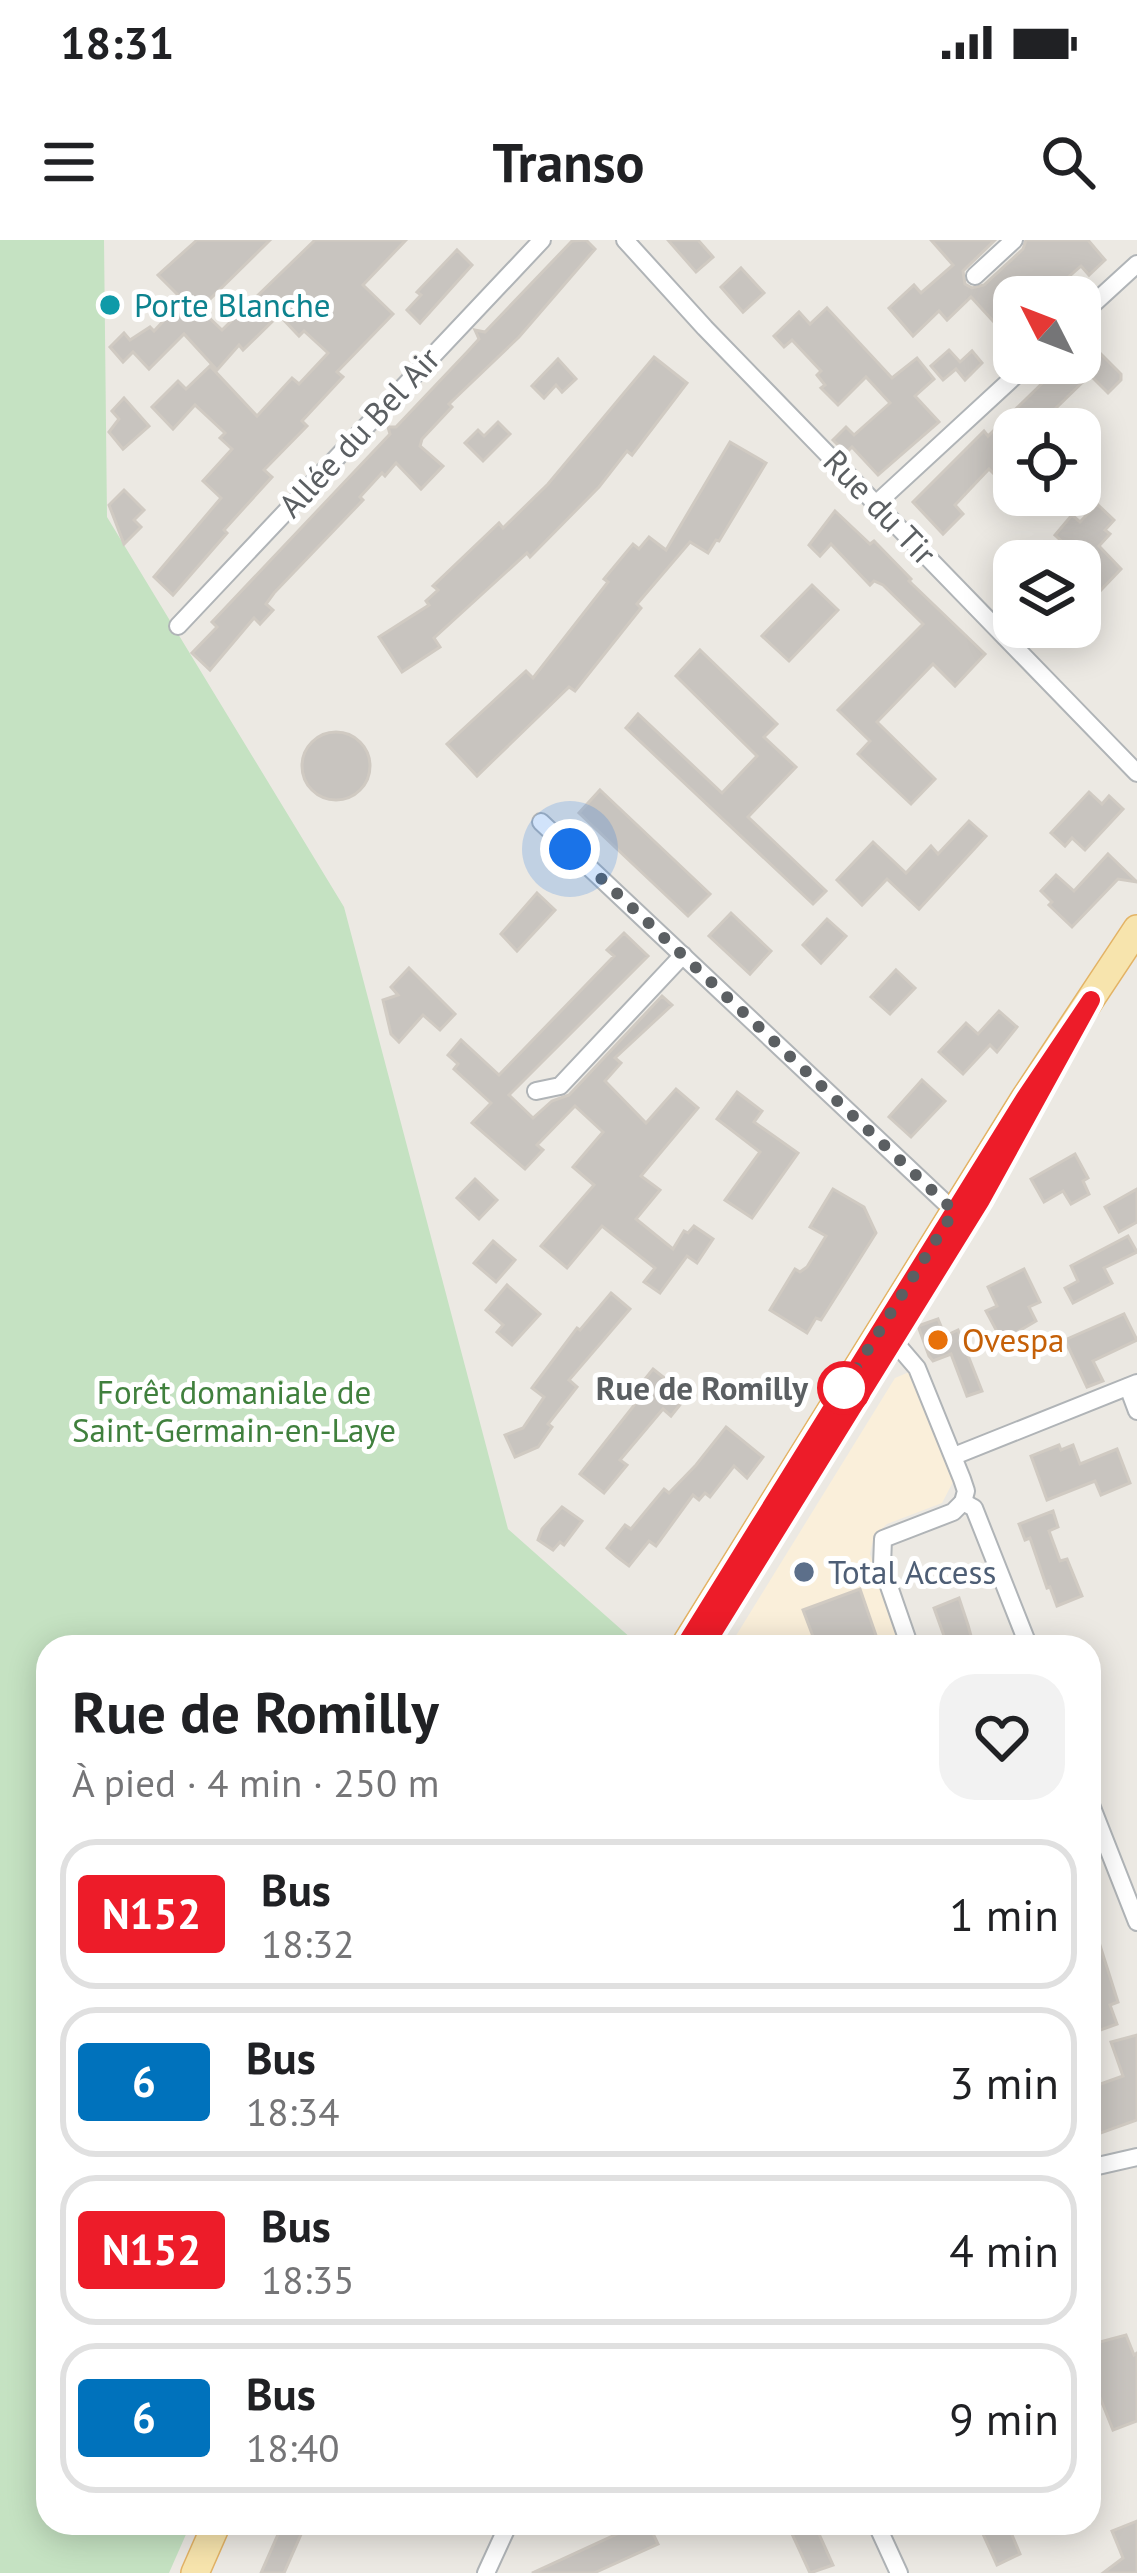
<!DOCTYPE html>
<html lang="fr">
<meta charset="utf-8">
<style>
body{margin:0;font-family:"PT Sans",sans-serif;background:#f2f2f2;color:#202124;height:100vh;display:flex;flex-direction:column;font-size:45px;white-space:nowrap}
*{box-sizing:border-box;margin:0}
p{font-size:39px;color:#757577}
.icon{flex:none;width:66px;height:66px;fill:none;stroke:currentColor;stroke-width:2;stroke-linecap:round;stroke-linejoin:round}
.map{position:relative;flex:1;overflow:hidden}
.drawer{position:absolute;left:36px;top:1395px;width:1065px;height:900px;display:flex;flex-direction:column;background:#fff;border-radius:36px;box-shadow:0 6px 30px #0003}
.drawer>*{flex:none}
.badge{padding:0 24px;border-radius:9px;font-size:42px;line-height:78px}
.needle{width:78px;rotate:312deg}
.controls{position:absolute;left:993px;top:36px;display:grid;gap:24px}
.controls a{display:grid;place-items:center;width:108px;height:108px;border-radius:24px;background:#fff;box-shadow:0 6px 30px #0003;font-size:60px}
.you{position:absolute;width:60px;height:60px;margin:-30px;border:9px solid #fff;border-radius:50%;background:#1a73e8;box-shadow:0 0 0 18px #1a73e833}
.map>.badge{position:absolute;translate:-50% -50%;box-shadow:0 0 0 6px #fff}
.round{display:grid;place-items:center;flex:none;width:126px;height:126px;border-radius:36px;background:#f2f2f2}
.headline{display:flex;align-items:center;justify-content:space-between;height:204px;padding:0 36px}
h1{font-size:57px;font-weight:600;line-height:90px}
ul{padding:0;list-style:none}
li{display:flex;align-items:center;gap:36px;height:150px;margin:0 24px 18px;padding:0 12px;border:6px solid #e0e0e0;border-radius:36px}
li div{flex:1}
li b{display:block;font-size:45px}
li em{font-style:normal}
li .badge{min-width:132px;font-weight:700;text-align:center}
.status{display:flex;justify-content:space-between;align-items:center;height:84px;padding:0 60px;background:#fff;direction:ltr}
.status svg{height:33px;fill:currentColor}
header{display:flex;justify-content:space-between;align-items:center;height:156px;padding:0 36px;background:#fff;font-size:54px;font-weight:600}
.map>svg:first-child{display:block}
.commercial{fill:#faefda}
.green{fill:#c5e2c2}
.building{fill:#c8c4bf;stroke:#d0cac2;stroke-width:3}
.lines{fill:none;stroke-linecap:round;stroke-linejoin:round}
.minor-casing{stroke:#b0b4b7;stroke-width:20}
.primary-casing{stroke:#e3b365;stroke-width:30}
.minor{stroke:#fff;stroke-width:16}
.primary{stroke:#f7e4ad;stroke-width:27}
.line-casing{stroke:#fff;stroke-width:27}
.line{stroke:#ed1c29;stroke-width:18}
.walk{stroke:#5b5f62;stroke-width:12;stroke-dasharray:0 21.6}
.culture-dot{fill:#0f9aa8;stroke:#fff;stroke-width:4.5}
.food-dot{fill:#e8710a;stroke:#fff;stroke-width:4.5}
.stop-dot{fill:#fff;stroke:#ed1c29;stroke-width:6}
.service-dot{fill:#5c6f8a;stroke:#fff;stroke-width:4.5}
.labels{text-anchor:middle;stroke-width:10;stroke-linejoin:round;paint-order:stroke}
.culture-label{font-size:33px;fill:#0d838f;stroke:#fff;text-anchor:start}
.street-label{font-size:33px;fill:#5b5f62;stroke:#fff}
.food-label{font-size:33px;fill:#c56008;stroke:#fff;text-anchor:start}
.stop-label{font-size:33px;font-weight:bold;fill:#5b5f62;stroke:#fff;text-anchor:end}
.park-label{font-size:33px;fill:#40803d;stroke:#fff}
.service-label{font-size:33px;fill:#4e5e75;stroke:#fff;text-anchor:start}
</style>
<div class="status"><b>18:31</b><svg viewBox="0 0 49 12"><path d="M0 12V9h3v3zM5 12V6h3v6zM10 12V3h3v9zM15 12V0h3v12zM26 1h20v11H26zM47 4h2v5h-2z"/></svg></div>
<header><svg class="icon" aria-label="menu" viewBox="0 0 24 24"><path d="M4 6h16M4 12h16M4 18h16"/></svg>Transo<svg class="icon" aria-label="search" viewBox="0 0 24 24"><circle cx="10" cy="10" r="6"/><path d="M15 15l6 6"/></svg></header>
<div class="map">
<svg width="1137" height="2333" viewBox="0 0 1137 2333">
<rect width="100%" height="100%" fill="#ece9e3"/>
<path class="commercial" d="M909,1132L953,1242L942,1263L887,1284L874,1296L870,1314L902,1407H729L895,1138Z"/>
<path class="green" d="M0,0H104L107,277L344,667L508,1289L641,1407H48V2283H191L169,2333H0Z"/>
<g class="building">
<path d="M197,0H270L200,69L222,90L315,0H406L363,45L393,74L337,132L343,137L302,181L307,186L264,230L272,237L224,290L227,293L173,355L154,337L221,258L203,241L232,209L220,198L225,193L195,165L173,189L152,167L178,141L186,149L210,126L257,176L292,138L299,144L328,113L304,91L299,96L279,75L243,110L239,105L217,130L184,94L149,129L133,112L123,122L110,107L124,93L130,100L150,87L154,91L183,60L158,35Z"/>
<path d="M586,0L595,9L519,97L449,164L452,167L422,199L420,206L443,226L421,249L396,223L385,236L382,233L360,257L363,260L274,353L266,364L273,370L260,384L254,378L210,430L192,413L217,387L212,382L390,194L388,187H396L469,110L479,99L475,90L485,92L572,1Z"/>
<path d="M668,0H698L713,17L696,32Z"/>
<path d="M931,0H995L963,31L965,44L972,48L984,45L1023,9L1026,0H1088L1105,20L1089,35L1081,26L1055,49L1062,57H1014V104L971,57L947,80L939,71L913,96L889,68L914,45L921,53L953,25Z"/>
<path d="M457,10L472,25L420,83L407,70L421,55L417,52Z"/>
<path d="M741,28L764,53L743,72L721,47Z"/>
<path d="M827,68L892,138L917,118L934,139L915,156L939,182L878,235L852,207L846,213L833,200L846,187L854,195L890,163L866,137L838,165L821,148L825,145L817,135L821,131L792,100L784,107L774,96L799,72L810,84Z"/>
<path d="M1080,93L1121,134V140L1108,153L1090,135L1053,171L1058,175L1045,189H1014V254L989,229L955,265L963,274L943,294L913,262L984,191L988,196L1063,123H1080Z"/>
<path d="M949,110L960,122L972,111L982,123L965,140L956,129L943,140L931,126Z"/>
<path d="M654,117L687,143L632,215L627,211L599,247L530,317L527,313L434,398L440,407L402,432L379,397L429,365L426,361L438,350L433,346L499,283L503,288L548,244Z"/>
<path d="M558,119L576,139L562,152L556,145L544,158L532,146Z"/>
<path d="M124,158L149,186L123,209L109,192L119,179L112,171Z"/>
<path d="M498,182L510,194L483,221L465,203L478,190L484,196Z"/>
<path d="M730,202L766,223L719,301L716,300L708,313L690,302L637,364L641,368L575,451L569,447L477,536L447,504L526,431L533,438L608,342L604,339L633,304L639,309L649,297L666,310Z"/>
<path d="M124,250L144,270L134,280L141,287L124,304L109,265Z"/>
<path d="M1097,264L1114,280L1105,290L1110,294L1099,306L1121,329L1080,372V318L1055,295L1072,275L1080,282Z"/>
<path d="M835,271L870,304L874,301L911,339L909,341L985,414L955,446L933,424L877,482L935,539L911,564L858,514L870,501L838,470L923,384L883,345L874,341L870,345L831,304L820,316L809,305Z"/>
<path d="M812,345L838,370L789,421L762,396Z"/>
<path d="M700,410L777,484L764,497L796,527L748,577L826,651L813,664L626,488L638,474L722,553L757,516L676,436Z"/>
<circle cx="336" cy="526" r="34"/>
<path d="M600,550L710,654L688,676L579,573Z"/>
<path d="M1089,552L1102,564L1109,556L1123,569L1085,610L1072,598L1065,606L1051,593Z"/>
<path d="M969,581L986,596L919,669L887,639L862,665L837,640L873,602L906,633L931,606L938,614Z"/>
<path d="M1108,614L1137,642L1118,639L1072,687L1049,665L1052,662L1041,651L1056,635L1074,651Z"/>
<path d="M537,653L555,670L517,711L501,694Z"/>
<path d="M731,673L771,711L750,734L709,696Z"/>
<path d="M827,679L846,696L821,723L803,705Z"/>
<path d="M624,693L648,716L509,855L533,878L552,861L569,855L662,756L672,765L615,818L621,823L605,841L646,883L676,849L698,868L641,936L660,950L636,979L673,1009L684,991L688,993L694,986L713,999L697,1023L687,1016L660,1053L644,1042L655,1028L602,986L567,1028L541,1006L594,945L573,927L603,892L575,866L537,905L543,910L525,929L472,883L491,863L454,829L458,824L448,815L461,800L499,835L614,716L607,710Z"/>
<path d="M409,728L455,774L440,790L423,775L399,802L391,794L383,760L398,755L391,747Z"/>
<path d="M896,730L915,748L890,774L871,757Z"/>
<path d="M999,771L1017,787L997,812L990,805L963,834L939,812L966,783L978,794Z"/>
<path d="M922,840L945,861L911,897L889,877Z"/>
<path d="M737,852L762,871L754,882L798,913L752,978L725,960L760,912L717,879Z"/>
<path d="M1075,914L1088,938L1083,941L1089,954L1071,964L1063,951L1044,962L1031,939Z"/>
<path d="M475,939L497,960L479,979L457,958Z"/>
<path d="M833,949L864,967L876,993L821,1080L816,1078L807,1093L770,1070L795,1029L800,1032L807,1027L826,996L810,987Z"/>
<path d="M1137,949V982L1119,992L1105,967Z"/>
<path d="M1128,996L1137,1012L1104,1028L1112,1043L1073,1063L1065,1048L1078,1041L1071,1026Z"/>
<path d="M493,1001L515,1020L496,1042L474,1023Z"/>
<path d="M1024,1029L1040,1062L1029,1067L1036,1081L1002,1101L986,1071L997,1066L988,1047Z"/>
<path d="M507,1045L540,1074L512,1105L497,1092L503,1085L486,1070Z"/>
<path d="M611,1053L630,1069L569,1140L577,1147L548,1184L552,1187L538,1207L515,1217L505,1195L523,1188L544,1157L532,1148L577,1088L580,1090Z"/>
<path d="M1124,1074L1137,1100L1093,1121L1103,1141L1087,1147L1065,1100Z"/>
<path d="M938,1079L945,1096L958,1090L982,1151L967,1156L951,1114L933,1121L929,1116L918,1086Z"/>
<path d="M653,1129L687,1156L671,1176L663,1169L620,1220L627,1225L604,1253L580,1234L643,1154L637,1149Z"/>
<path d="M726,1187L763,1217L747,1238L734,1226L710,1257L705,1253L699,1260L693,1255L656,1306L649,1301L629,1326L616,1316L607,1308L625,1285L631,1289L664,1249L669,1253L696,1225Z"/>
<path d="M1059,1205L1061,1210L1073,1205L1080,1224L1117,1209L1130,1243L1101,1255L1095,1241L1047,1260L1031,1216Z"/>
<path d="M562,1267L582,1281L564,1305L560,1302L553,1310L538,1300L542,1289Z"/>
<path d="M1053,1271L1058,1287L1049,1291L1060,1321L1067,1319L1082,1356L1057,1366L1050,1347L1047,1348L1030,1298L1025,1300L1019,1284Z"/>
<path d="M860,1349L880,1407H817L803,1370Z"/>
<path d="M959,1358L968,1385L974,1407H948L934,1368Z"/>
<path d="M1091,1677L1118,1762L1110,1765L1117,1784L1092,1793L1089,1784Z"/>
<path d="M1137,1795V1880L1098,1894L1095,1888L1089,1890V1848L1123,1836L1111,1802Z"/>
<path d="M1126,2095L1134,2115L1137,2113V2181L1113,2190L1089,2130V2105Z"/>
<path d="M1137,2281V2333H1103L1123,2318L1112,2291Z"/>
<path d="M283,2283H306L284,2333H261Z"/>
<path d="M641,2283H648L658,2304L594,2333H532Z"/>
<path d="M787,2283H814L833,2325L810,2333Z"/>
<path d="M978,2283H1007L1020,2314L997,2325Z"/>
</g>
<g class="lines">
<g class="minor-casing">
<g id="minor">
<path d="M625,0L705,88L1137,533"/>
<path d="M975,36L1014,0"/>
<path d="M1080,76L1137,24"/>
<path d="M877,263L1029,123"/>
<path d="M178,386L542,0"/>
<path d="M541,582L954,971"/>
<path d="M536,851L560,846L683,715"/>
<path d="M893,1100L917,1128L962,1239L966,1251L963,1262"/>
<path d="M1128,1147L1137,1171"/>
<path d="M954,1216L1137,1143"/>
<path d="M963,1262L974,1268L1029,1407"/>
<path d="M910,1407L882,1326L883,1299L953,1272L963,1262"/>
<path d="M1089,1560L1137,1682"/>
<path d="M1089,1928L1137,1917"/>
<path d="M876,2283L899,2333"/>
<path d="M486,2333L509,2283"/>
</g>
</g>
<g class="primary-casing">
<g id="primary">
<path d="M684,1407L1025,858L1137,689"/>
<path d="M195,2333L217,2283"/>
</g>
</g>
<use href="#minor" class="minor"/>
<use href="#primary" class="primary"/>
</g>
<g class="lines">
<g class="line-casing">
<path id="line" d="M684,1407L1025,858L1091,760L981,960L704,1407"/>
</g>
<use href="#line" class="line"/>
<path class="walk" d="M570,609L954,971L834,1164L844,1148"/>
</g>
<circle class="culture-dot" cx="110" cy="65" r="12"/>
<circle class="food-dot" cx="938" cy="1100" r="12"/>
<circle class="stop-dot" cx="844" cy="1148" r="24"/>
<circle class="service-dot" cx="804" cy="1332" r="12"/>
<g class="labels">
<g class="culture-label">
<text x="134" y="77">Porte Blanche</text>
</g>
<g class="street-label">
<text transform="translate(359 192) rotate(-47)" y="12">Allée du Bel Air</text>
<text transform="translate(880 267) rotate(46)" y="12">Rue du Tir</text>
</g>
<g class="food-label">
<text x="962" y="1112">Ovespa</text>
</g>
<g class="stop-label">
<text x="808" y="1160">Rue de Romilly</text>
</g>
<g class="park-label">
<text x="234" y="1164">Forêt domaniale de<tspan x="234" dy="38">Saint-Germain-en-Laye</tspan></text>
</g>
<g class="service-label">
<text x="828" y="1344">Total Access</text>
</g>
</g>
</svg>
<div class="controls">
<a><svg class="needle" viewBox="-14 -14 28 28"><path d="M0-13l5 13h-10z" fill="#e53935"/><path d="M0 13l5-13h-10z" fill="#757577"/></svg></a>
<a><svg class="icon" aria-label="locate" viewBox="0 0 24 24"><circle cx="12" cy="12" r="6"/><path d="M12 2v4M12 18v4M2 12h4M18 12h4"/></svg></a>
<a><svg class="icon" aria-label="layers" viewBox="0 0 24 24"><path d="M12 4l9 5-9 5-9-5zM3 14l9 5 9-5"/></svg></a>
</div>
<div class="you" style="left:570px;top:609px"></div>
<section class="drawer">
<div class="headline"><div><h1>Rue de Romilly</h1><p>À pied · 4 min · 250 m</p></div><a class="round"><svg class="icon" aria-label="heart" viewBox="0 0 24 24"><path d="M12 20l-8-8c-3-5 5-10 8-4 3-6 11-1 8 4z"/></svg></a></div>
<ul>
<li><span class="badge" style="background:#ed1c29;color:#fff">N152</span><div><b>Bus</b><p>18:32</p></div><em>1 min</em></li>
<li><span class="badge" style="background:#0072bc;color:#fff">6</span><div><b>Bus</b><p>18:34</p></div><em>3 min</em></li>
<li><span class="badge" style="background:#ed1c29;color:#fff">N152</span><div><b>Bus</b><p>18:35</p></div><em>4 min</em></li>
<li><span class="badge" style="background:#0072bc;color:#fff">6</span><div><b>Bus</b><p>18:40</p></div><em>9 min</em></li>
</ul>
</section>
</div>
